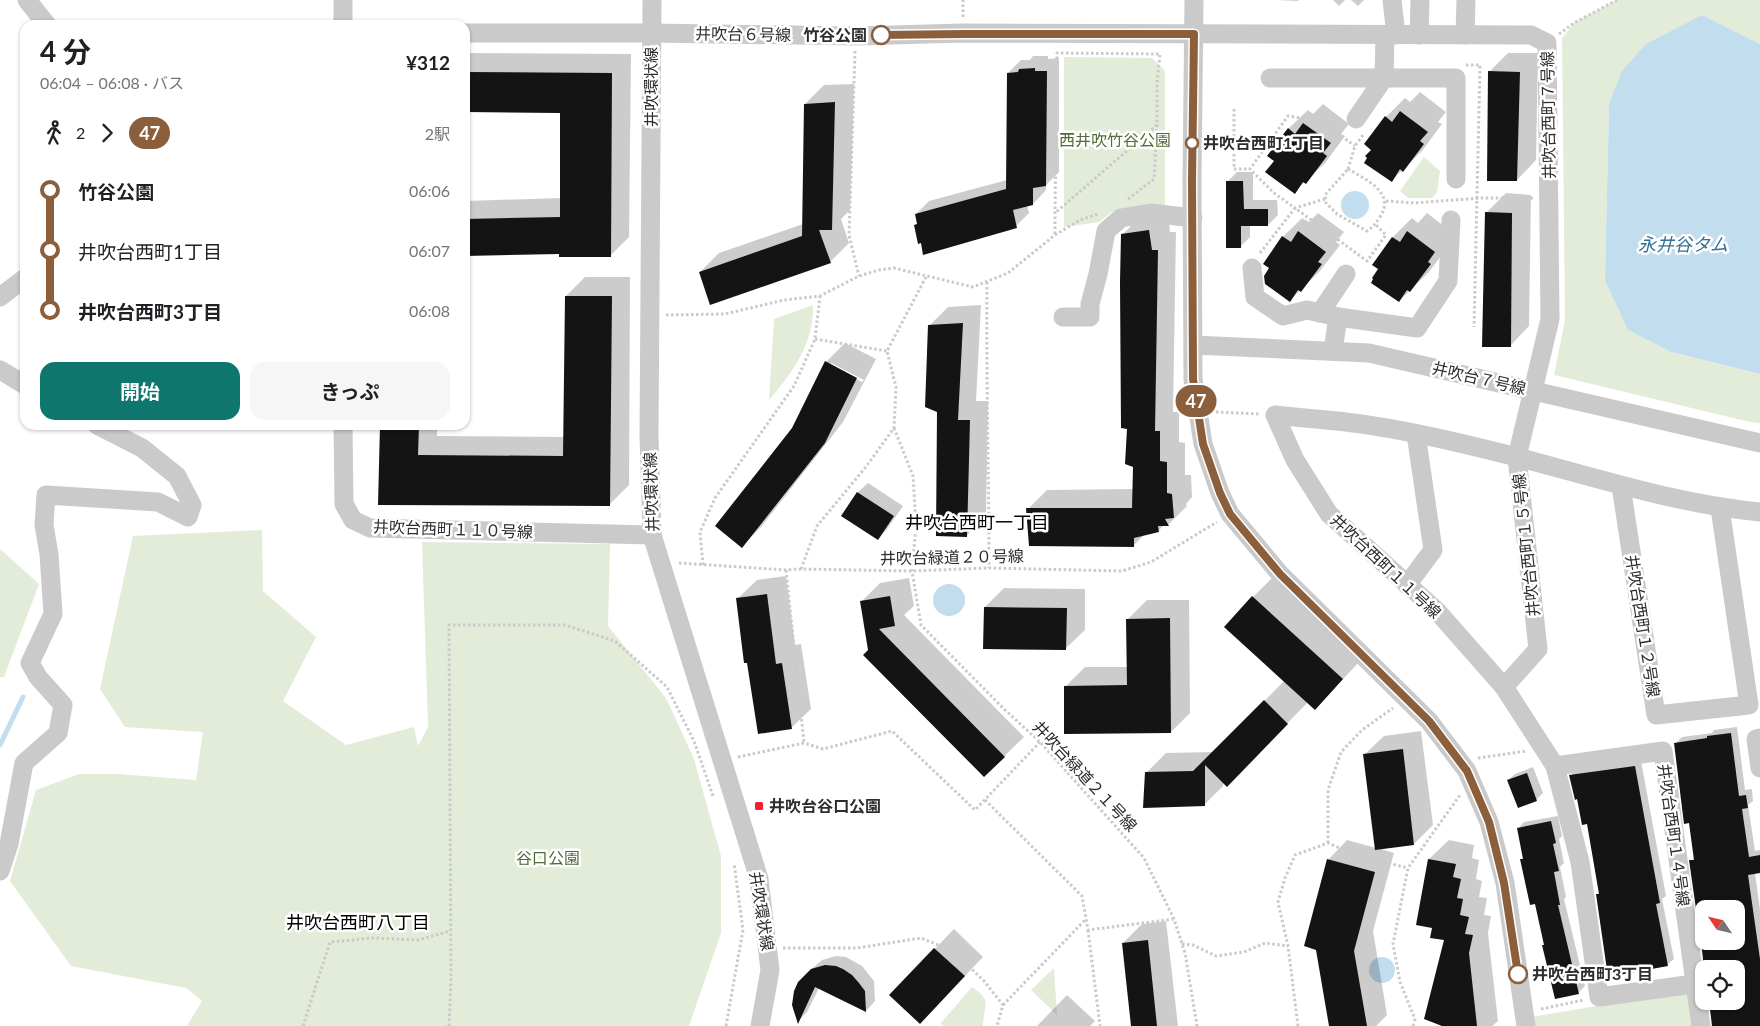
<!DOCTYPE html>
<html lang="ja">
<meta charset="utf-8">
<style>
body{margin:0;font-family:Lato,"Noto Sans JP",sans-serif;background:#f6f6f6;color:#202124;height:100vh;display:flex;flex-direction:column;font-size:19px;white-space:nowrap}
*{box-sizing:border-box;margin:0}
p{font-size:16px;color:#757577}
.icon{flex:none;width:28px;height:28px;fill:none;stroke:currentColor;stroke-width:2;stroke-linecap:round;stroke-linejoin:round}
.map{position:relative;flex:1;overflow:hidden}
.sheet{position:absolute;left:20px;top:20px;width:450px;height:410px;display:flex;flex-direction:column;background:#fff;border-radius:15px;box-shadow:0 1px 4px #0004}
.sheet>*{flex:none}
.badge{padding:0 10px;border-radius:16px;font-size:18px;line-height:32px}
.needle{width:32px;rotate:305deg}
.tools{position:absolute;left:1695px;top:900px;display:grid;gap:10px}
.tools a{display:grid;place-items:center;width:50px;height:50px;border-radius:10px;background:#fff;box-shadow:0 1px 4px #0004;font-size:25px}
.map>.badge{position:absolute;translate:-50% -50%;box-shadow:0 0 0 2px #fff}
.legs{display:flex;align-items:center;gap:8px;height:55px;padding:0 20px;font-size:16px}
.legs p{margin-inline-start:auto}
.overview{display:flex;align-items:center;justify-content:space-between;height:85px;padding:0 20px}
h1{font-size:28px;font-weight:700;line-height:38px}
.action{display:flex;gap:10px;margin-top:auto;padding:10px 20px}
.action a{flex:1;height:58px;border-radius:15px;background:#0f766e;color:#fff;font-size:20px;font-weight:700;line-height:58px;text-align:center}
.action a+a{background:#f6f6f6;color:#202124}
ul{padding:0 20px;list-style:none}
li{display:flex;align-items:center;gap:18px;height:60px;font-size:19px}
li i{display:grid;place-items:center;width:8px;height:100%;margin:0 6px;background:currentColor}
li i::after{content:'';width:12px;height:12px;margin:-6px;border:4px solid;border-radius:50%;background:#fff}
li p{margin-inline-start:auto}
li:first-child i{background:linear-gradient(#0000 50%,currentColor 0)}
li:last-child i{background:linear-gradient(currentColor 50%,#0000 0)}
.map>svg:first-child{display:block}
.green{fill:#e3ecd8}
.water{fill:#c2deee}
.shadow{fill:#0003;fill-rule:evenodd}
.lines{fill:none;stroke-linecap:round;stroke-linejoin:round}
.stream{stroke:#c2deee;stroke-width:5}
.building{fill:#141414}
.path{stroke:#cacaca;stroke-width:3;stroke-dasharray:2.5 2.5;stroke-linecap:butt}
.minor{stroke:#cacaca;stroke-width:19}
.line-1-casing{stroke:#fff;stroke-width:11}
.line-1{stroke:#8b5e3c;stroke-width:8}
.stop-1-dot{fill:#fff;stroke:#8b5e3c;stroke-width:2.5}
.poi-dot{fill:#f41e33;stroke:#fff;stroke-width:2}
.labels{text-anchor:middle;stroke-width:5;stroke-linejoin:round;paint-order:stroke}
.street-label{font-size:16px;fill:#2d2d2d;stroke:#fff}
.stop-label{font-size:16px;font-weight:bold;fill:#2d2d2d;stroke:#fff;text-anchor:start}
.park-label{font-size:16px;fill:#516c37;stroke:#fff}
.poi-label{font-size:16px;font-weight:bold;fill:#2d2d2d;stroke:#fff;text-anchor:start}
.water-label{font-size:18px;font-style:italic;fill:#347295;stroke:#fff}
.neighbourhood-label{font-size:18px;fill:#000;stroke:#fff}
</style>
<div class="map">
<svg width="1760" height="1026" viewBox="0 0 1760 1026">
<rect width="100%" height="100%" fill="#fff"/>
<g class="green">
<path d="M1617,0H1760V44L1702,15L1609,104L1605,281L1628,330L1671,352L1760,374V423L1750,422L1554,375L1565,320L1562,38L1574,23Z"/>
<path d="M1064,57L1152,58L1165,71V208L1112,212L1099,222L1064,227Z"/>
<path d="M1424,157L1440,171L1437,192L1432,198H1408L1400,191Z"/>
<path d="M813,305C814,343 793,372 769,400L774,319Z"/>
<path d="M262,530L263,591L316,637L283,701L346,745L414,727L418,746L428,727L422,542L610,544L608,626L666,698L694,759L721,856V933L689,1026H187L202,1001L186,988L71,966L10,881L36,790L79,774H118L196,780L203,732L125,727L100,689L133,536Z"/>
<path d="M0,549L39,584L4,677H0Z"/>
<path d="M1054,968L1057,1015L1031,990Z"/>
<path d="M972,987C994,1002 983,1005 983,1026H945L940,1024Z"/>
<path d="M1687,991L1693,1026H1533L1531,1017Z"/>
</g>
<g class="water">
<path d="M1702,15L1760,44V374L1671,352L1628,330L1605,281L1609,104L1622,71L1646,44Z"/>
<circle cx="1355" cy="205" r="14"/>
<circle cx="949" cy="600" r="16"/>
<circle cx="1382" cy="970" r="13"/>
</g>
<g class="shadow">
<path d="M1277,0H1299L1298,1Z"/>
<path d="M1333,0H1345L1339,6Z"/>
<path d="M1351,0H1364L1358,6Z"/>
<path d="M465,53L631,54L629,237L610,256L561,252L465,255V201L561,198L562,111H465Z"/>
<path d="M1508,53H1538L1536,160L1517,180L1489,72Z"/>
<path d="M1033,56H1048V59L1059,58V172L1046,185V190L1033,204L1027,205L1029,213L1016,226L918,223L916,214L929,201L1007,180L1008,73L1021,60H1030Z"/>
<path d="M854,84L850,210L841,219L849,243L830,262L700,272L719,253L803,224L805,104L824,85Z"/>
<path d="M1420,92L1446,112L1438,122L1442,124L1422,151L1392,180L1372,149L1386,117L1405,98L1410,102Z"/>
<path d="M1323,104L1349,124L1341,134L1345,136L1325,163L1294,192L1275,161L1288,129L1308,110L1313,114Z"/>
<path d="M1237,172H1253V200H1277L1278,215L1268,225L1250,224V237L1240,247L1227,182Z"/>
<path d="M1506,193L1531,195L1529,326L1510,346L1487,212Z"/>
<path d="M1168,211L1170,232H1176L1173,412H1179V442L1185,443V475H1191L1192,497L1186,504L1187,506L1168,525H1164L1158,531L1145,534L1134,545L1028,509L1047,490L1134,489V466L1129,428L1122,235L1141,216Z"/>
<path d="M1318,213L1344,232L1336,242L1340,245L1320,271L1290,300L1283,237L1302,218L1309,222Z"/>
<path d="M1427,213L1453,233L1449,245L1429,272L1399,301L1380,269L1393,237L1412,218L1418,223Z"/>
<path d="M585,277H630L629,485L610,504H379L381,425H437V436L565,437L566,296Z"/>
<path d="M981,305L976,401H988L986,516L967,535L938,411L929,326L948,307Z"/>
<path d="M845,343L876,359L843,422L761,527L742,546L793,429L826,362ZM831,363L864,380L862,382L831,366Z"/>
<path d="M868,483L903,506L887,529L878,539L843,516L858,492Z"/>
<path d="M786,576L795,645L801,644L811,709L791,728L737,599L757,580Z"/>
<path d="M909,578L914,606L904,615L1024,737L984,776L869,651L861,602L880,583Z"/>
<path d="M1272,578L1361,660L1315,709L1308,702L1227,785L1223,782V786L1204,805L1147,772L1166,753L1214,752L1284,681L1253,597Z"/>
<path d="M1004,588L1085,589V630L1065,649L985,607Z"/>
<path d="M1147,600H1189L1190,713L1171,732L1066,686L1085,667H1128V619Z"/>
<path d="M1737,727L1745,790L1752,789L1753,801L1748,805L1755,851L1760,850V872L1755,873L1760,910V1026H1717L1736,1001V969H1706L1691,861L1695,857L1676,743L1682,737L1712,733L1714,730ZM1704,909H1736V941H1704Z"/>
<path d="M1421,731L1433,825L1414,844L1378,848L1394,853L1373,931L1387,1015L1376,1026H1330L1328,860L1347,840L1376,848L1364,755L1384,736Z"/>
<path d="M1641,761L1666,896L1662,899L1674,959L1667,965L1597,895L1600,892L1588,823L1570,776L1577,770Z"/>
<path d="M1533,767L1543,793L1536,800L1508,780L1515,774Z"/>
<path d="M1558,816L1562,836L1559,839L1564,863L1560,867L1566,897L1564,899L1585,986L1578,993L1545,944L1536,902L1521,860L1524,857L1518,829L1524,822Z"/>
<path d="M1449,840L1474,845L1472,858L1479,860L1476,879L1482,881L1479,897L1487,898L1484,915L1491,916L1488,933L1498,1021L1492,1026H1441L1446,939L1434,927L1417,924L1429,859Z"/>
<path d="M1166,921L1178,1026H1132L1123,943L1142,924Z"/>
<path d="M954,929L983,957L939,1003L891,995Z"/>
<path d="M836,956L846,957L862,966L874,981L875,1001L866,1011L819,988L807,1012L798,1021L793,1009V998L805,975L822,960Z"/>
<path d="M1067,995L1095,1021L1090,1026H1037Z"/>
</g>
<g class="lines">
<path class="stream" d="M0,745L23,697"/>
</g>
<g class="building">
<path d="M1035,68V71H1047L1046,186L1033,188V205L1013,210L1017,228L923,255L921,243L918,244L914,225L917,224L915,214L1006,189L1007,73L1018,72L1019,69Z"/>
<path d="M1488,71L1520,72L1517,181H1487Z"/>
<path d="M465,72L612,73L611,257H559V254L465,256V219L560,217V113L465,112Z"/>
<path d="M835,102L832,230H819L831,263L710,305L699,272L802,236L804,104Z"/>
<path d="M1400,111L1428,132L1420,141L1424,144L1403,172L1400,169L1392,182L1364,163L1367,158L1365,156L1371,150L1364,144L1385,116L1392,122Z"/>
<path d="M1303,123L1331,143L1323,153L1327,156L1306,184L1303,182L1295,194L1265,172L1274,161L1267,156L1288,128L1295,134Z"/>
<path d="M1226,181H1243L1244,209H1268V226H1241V248H1226Z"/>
<path d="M1485,212L1512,213L1511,347H1482Z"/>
<path d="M1149,230L1152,250H1158L1155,431H1160V461L1167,462V493L1172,494L1174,518L1165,519L1169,526H1158L1159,532L1134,538V547L1029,546L1026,508H1132L1133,467L1125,464L1127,429L1121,428L1120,282L1121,234Z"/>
<path d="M1298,231L1326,252L1318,262L1322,264L1301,292L1298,290L1290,302L1265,284L1264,276L1269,268L1263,264L1282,236L1291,242Z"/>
<path d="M1407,231L1435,252L1428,262L1431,264L1410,292L1407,290L1399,302L1371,283L1373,279L1372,278L1378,269L1372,265L1392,237L1400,242Z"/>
<path d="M565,296H612L610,506L378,505L380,425H419L418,455L563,456Z"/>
<path d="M963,323L958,420H970L967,537L936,536L937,412L925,407L928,325Z"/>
<path d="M825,361L857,378L825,443L742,548L715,526L792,428Z"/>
<path d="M857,492L894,516L878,540L841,516Z"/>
<path d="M767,594L776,664L782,663L792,729L758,734L747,663H744L736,598Z"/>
<path d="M890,596L895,626L879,629L1005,757L984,777L863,655L868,650L860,601Z"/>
<path d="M1252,596L1343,679L1315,710L1224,627Z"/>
<path d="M984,607L1067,608L1066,650L983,649Z"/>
<path d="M1170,618L1171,733L1064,734V686L1127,685L1126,619Z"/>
<path d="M1264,700L1288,724L1227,787L1205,765V806L1143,808L1145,772L1193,771Z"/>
<path d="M1731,733L1739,796L1746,795L1748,808L1742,809L1749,857L1760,855V873L1748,875L1760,959V1026H1712L1709,1001H1745L1741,969H1704L1701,941H1736V909H1696L1689,860H1694L1689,823L1684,824L1674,743L1707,738V736Z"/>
<path d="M1403,749L1414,845L1375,850L1363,754Z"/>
<path d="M1635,766L1660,903L1656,904L1668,966L1608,977L1596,894H1599L1587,824L1582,825L1577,799L1575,800L1569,775Z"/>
<path d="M1527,773L1537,801L1518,808L1507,780Z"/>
<path d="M1551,821L1556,843L1553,844L1559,871L1554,872L1560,905H1558L1579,994L1555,999L1542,945H1544L1535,904L1530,905L1520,859H1523L1517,828Z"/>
<path d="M1327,859L1375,872L1354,951L1367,1026H1329L1316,950L1304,946Z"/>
<path d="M1428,859L1456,864L1453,877L1461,879L1457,898L1463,899L1460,915L1469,917L1465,934L1473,935L1469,953L1477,1026H1442L1424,1019L1444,940L1430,938L1432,928L1416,925Z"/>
<path d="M1148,940L1157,1026H1131L1122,943Z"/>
<path d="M934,948L965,976L920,1024L889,995Z"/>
<path d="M825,965L836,966L843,969L852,975L859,983L865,991L866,1012L815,987L798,1024L792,1005L794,991L798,982L811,969Z"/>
</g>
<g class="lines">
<g class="path">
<path d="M963,17V0"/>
<path d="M1559,34L1574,23L1617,0"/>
<path d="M855,51L849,235L859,276"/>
<path d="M1466,65H1480L1474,327"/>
<path d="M1234,109V169H1250"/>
<path d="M1348,169C1366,180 1396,192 1380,217C1376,223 1373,227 1367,231L1337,214L1326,203L1325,195Z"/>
<path d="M1348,169L1355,146L1363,135"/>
<path d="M1128,199L1154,179L1157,125"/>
<path d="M1325,199L1295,208L1274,193L1250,169L1288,116L1321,121L1355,146"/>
<path d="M1386,201L1414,203L1481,198H1533"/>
<path d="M1055,234V213L1057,53L1160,54L1157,83V125L1055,213"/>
<path d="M1260,253L1295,208L1367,261L1386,235L1375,224"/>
<path d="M987,282C986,377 989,472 989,568"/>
<path d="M666,315L725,314L784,300L820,296L859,276L879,270L894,268L973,287L1008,273L1055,235L1080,220L1098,214"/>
<path d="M815,339L887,351"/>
<path d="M1216,412L1259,414"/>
<path d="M894,428L913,476L916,525L912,571L921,625L1004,709L1040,742L1144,858L1174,919L1185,953L1197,1026"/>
<path d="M679,563L786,570L801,569L912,571L989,568L1122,571L1151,562L1217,522"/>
<path d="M703,565L700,532L715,498L794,386L815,339L820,296"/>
<path d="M801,569L817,526L865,468L894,428L896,387L887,351L926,277"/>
<path d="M786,570L804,743"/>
<path d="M738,757L804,743L823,749L892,731L975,810L1040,742"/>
<path d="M1478,758L1527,751"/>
<path d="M985,800L1082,896L1088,930L1174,919"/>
<path d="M1328,843V790L1341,752L1362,730L1393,708"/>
<path d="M1088,930L1100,1026"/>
<path d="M1182,944L1193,945L1216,956L1244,952L1265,943L1288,946"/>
<path d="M783,948H857L921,938L953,951L984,981L1003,1005L997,1026"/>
<path d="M1003,1005L1086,919"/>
<path d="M1541,1009L1584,1000"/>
<path d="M303,1026L330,942L373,938L418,940L450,931"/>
<path d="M449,1026L451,980L449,625H565L615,641L667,687L694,741L713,796"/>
<path d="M726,1026L743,930L734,863"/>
<path d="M1298,1026L1288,946L1278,902L1285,878L1295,855L1328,843L1356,855L1408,868"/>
<path d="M1413,1026L1415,1019L1400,982L1393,944L1408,868L1460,795"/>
</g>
<g class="minor">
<path d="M27,0L47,25"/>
<path d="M652,0L649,436L652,535L759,879L770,970L760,1026"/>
<path d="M1194,0L1192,180L1193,379L1203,444L1220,493L1230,514L1280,574L1429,721L1467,771L1489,822L1505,883L1526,1026"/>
<path d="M1392,0L1396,35"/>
<path d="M343,25V0"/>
<path d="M465,33H651L856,36L963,33L1531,35L1547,43L1550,319L1517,457L1538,649L1504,687"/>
<path d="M1419,35L1420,0"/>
<path d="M1465,35L1466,0"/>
<path d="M1270,78H1456V179"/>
<path d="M1356,119L1384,78L1385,35"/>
<path d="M1252,268L1255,297L1283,316L1307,310L1338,317L1417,328L1448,281L1451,220"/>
<path d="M0,297L25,278"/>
<path d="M1320,313L1346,274"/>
<path d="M1063,317H1090V304L1098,274L1106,231L1121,218L1151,213L1193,218"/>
<path d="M1193,345L1369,353L1760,443"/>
<path d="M1333,351L1338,317"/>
<path d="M0,370L25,385"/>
<path d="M343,425L344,504L353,520L370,528L652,535"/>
<path d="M1621,486L1656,715L1749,705L1720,508"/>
<path d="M1407,585L1433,550L1416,434"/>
<path d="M1760,738L1756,739L1760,768"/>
<path d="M1555,766L1663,751L1701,1026"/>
<path d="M0,871L9,844L24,763L58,733L63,705L38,677L30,663L53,614L49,554L44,525L46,495L158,502L188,517L192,505L177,476L142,448L97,425"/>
<path d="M1694,984L1599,997L1580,862L1555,766L1504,687L1437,611L1329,514L1295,460L1275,415C1299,418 1323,419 1346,422C1404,429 1461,443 1517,457C1597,478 1677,504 1760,512"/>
</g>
</g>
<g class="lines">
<g class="line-1-casing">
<path id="line-1" d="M881,35L963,34H1194L1192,180L1193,379L1203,444L1220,493L1230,514L1280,574L1429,721L1467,771L1489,822L1504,883L1518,974"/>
</g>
<use href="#line-1" class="line-1"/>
</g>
<g class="stop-1-dot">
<circle cx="881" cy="35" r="9"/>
<circle cx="1192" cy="143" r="6"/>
<circle cx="1518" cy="974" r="9"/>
</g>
<rect class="poi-dot" x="754" y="801" width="10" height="10" rx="2.5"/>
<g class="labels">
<g class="street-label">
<text transform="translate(743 34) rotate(1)" y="6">井吹台６号線</text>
<text transform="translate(651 87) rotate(-90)" y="6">井吹環状線</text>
<text transform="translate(1548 115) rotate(-91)" y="6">井吹台西町７号線</text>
<text transform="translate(1479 378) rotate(13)" y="6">井吹台７号線</text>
<text transform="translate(651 492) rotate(-92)" y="6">井吹環状線</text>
<text transform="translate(453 529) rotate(2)" y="6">井吹台西町１１０号線</text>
<text transform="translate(1526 545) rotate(-96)" y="6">井吹台西町１５号線</text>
<text transform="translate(952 557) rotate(-1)" y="6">井吹台緑道２０号線</text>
<text transform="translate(1386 566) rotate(43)" y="6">井吹台西町１１号線</text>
<text transform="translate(1643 626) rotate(81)" y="6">井吹台西町１２号線</text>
<text transform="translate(1085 776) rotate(47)" y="6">井吹台緑道２１号線</text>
<text transform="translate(1674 835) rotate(82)" y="6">井吹台西町１４号線</text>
<text transform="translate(762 911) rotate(81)" y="6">井吹環状線</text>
</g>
<g class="stop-label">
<text x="867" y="41" text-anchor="end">竹谷公園</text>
<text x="1203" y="149">井吹台西町1丁目</text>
<text x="1532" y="980">井吹台西町3丁目</text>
</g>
<g class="park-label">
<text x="1115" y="146">西井吹竹谷公園</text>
<text x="548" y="864">谷口公園</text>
</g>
<g class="poi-label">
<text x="769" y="812">井吹台谷口公園</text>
</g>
<g class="water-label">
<text x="1683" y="251">永井谷タム</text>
</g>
<g class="neighbourhood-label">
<text x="977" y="529">井吹台西町一丁目</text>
<text x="358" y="929">井吹台西町八丁目</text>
</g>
</g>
</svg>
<div class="tools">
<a><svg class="needle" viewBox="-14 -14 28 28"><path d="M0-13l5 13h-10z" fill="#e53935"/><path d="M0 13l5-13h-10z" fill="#757577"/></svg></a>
<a><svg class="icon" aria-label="locate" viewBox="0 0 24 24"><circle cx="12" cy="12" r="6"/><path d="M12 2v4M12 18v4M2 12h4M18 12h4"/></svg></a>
</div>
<b class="badge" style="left:1196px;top:401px;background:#8b5e3c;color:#fff">47</b>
<section class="sheet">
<div class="overview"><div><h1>4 分</h1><p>06:04 – 06:08 · バス</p></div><b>¥312</b></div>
<div class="legs"><svg class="icon" aria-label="walk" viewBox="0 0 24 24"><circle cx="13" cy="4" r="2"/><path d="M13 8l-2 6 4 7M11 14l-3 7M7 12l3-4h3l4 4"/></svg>2<svg class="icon" aria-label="forward" viewBox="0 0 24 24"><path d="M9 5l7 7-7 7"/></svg><b class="badge" style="background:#8b5e3c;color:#fff">47</b><p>2駅</p></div>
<ul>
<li><i style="color:#8b5e3c"></i><b>竹谷公園</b><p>06:06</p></li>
<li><i style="color:#8b5e3c"></i><span>井吹台西町1丁目</span><p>06:07</p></li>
<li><i style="color:#8b5e3c"></i><b>井吹台西町3丁目</b><p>06:08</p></li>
</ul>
<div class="action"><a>開始</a><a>きっぷ</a></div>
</section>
</div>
